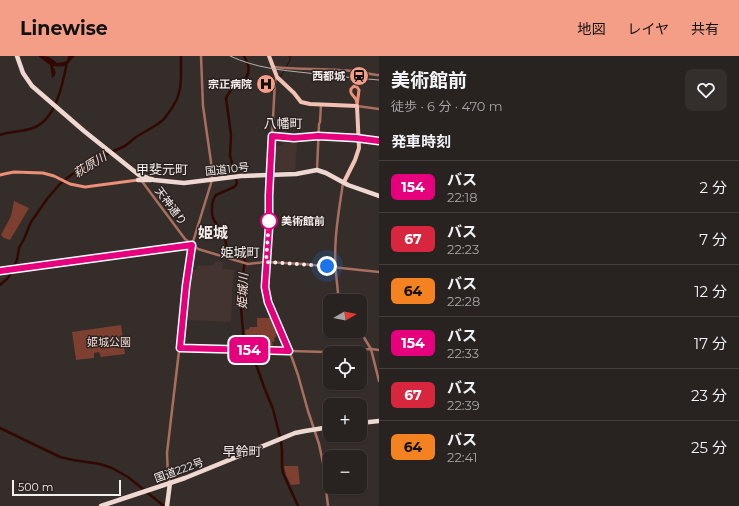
<!DOCTYPE html>
<html lang="ja">
<meta charset="utf-8">
<style>
body{margin:0;font-family:Montserrat,"Noto Sans JP",sans-serif;background:#342f2d;color:#f1f3f6;height:100vh;display:flex;flex-direction:column;font-size:15px;white-space:nowrap}
*{box-sizing:border-box;margin:0}
p{font-size:13px;color:#a5a4a5}
.icon{flex:none;width:22px;height:22px;fill:none;stroke:currentColor;stroke-width:2;stroke-linecap:round;stroke-linejoin:round}
.map{position:relative;flex:1;overflow:hidden}
.panel{display:flex;flex-direction:column;background:#282220;width:360px}
.panel>*{flex:none}
.badge{padding:0 8px;border-radius:6px;font-size:14px;line-height:26px}
.needle{width:26px;rotate:81deg}
.buttons{position:absolute;left:323px;top:238px;display:grid;gap:8px}
.buttons a{display:grid;place-items:center;width:44px;height:44px;border-radius:8px;background:#282220;box-shadow:0 1px 3px #0004,0 0 0 1px #443f3e;font-size:20px}
.scale{position:absolute;left:12px;bottom:10px;width:109px;box-sizing:border-box;padding-left:4px;border:2px solid #f4eeec;border-top:0;font-size:11px;line-height:14px;white-space:nowrap;color:#f4eeec;-webkit-text-stroke:3px #2b2321;paint-order:stroke}
.you{position:absolute;width:20px;height:20px;margin:-10px;border:3px solid #fff;border-radius:50%;background:#1a73e8;box-shadow:0 0 0 6px #1a73e833}
.map>.badge{position:absolute;translate:-50% -50%;box-shadow:0 0 0 2px #fff}
h2{padding:0 12px;font-size:15px;line-height:36px}
.round{display:grid;place-items:center;flex:none;width:42px;height:42px;border-radius:8px;background:#342f2d}
.overview{display:flex;align-items:center;justify-content:space-between;height:68px;padding:0 12px}
h1{font-size:19px;font-weight:700;line-height:30px}
ul{padding:0;list-style:none}
li{display:flex;align-items:center;gap:12px;height:52px;padding:0 12px;border-top:1px solid #443f3e}
li div{flex:1}
li b{display:block;font-size:15px}
li em{font-style:normal}
li .badge{min-width:44px;font-weight:700;text-align:center}
header{display:flex;align-items:center;gap:24px;box-sizing:border-box;height:56px;padding:0 20px;background:#f49e87;color:#111}
header strong{font-size:19px}
nav{display:flex;gap:22px;margin-inline-start:auto;font-size:14px}
main{display:flex;flex:1;min-height:0}
.map>svg:first-child{display:block}
.built{fill:#433430}
.green{fill:#7d3f2f}
.water{fill:#320902}
.lines{fill:none;stroke-linecap:round;stroke-linejoin:round}
.stream{stroke:#320902;stroke-width:1}
.river{stroke:#320902;stroke-width:2.5}
.tertiary{stroke:#a86e5e;stroke-width:2.5}
.secondary{stroke:#ec9078;stroke-width:3}
.primary{stroke:#f3c2b5;stroke-width:4}
.trunk{stroke:#f0d8d2;stroke-width:4.5}
.rail{stroke:#b6b0ad;stroke-width:1}
.line-casing{stroke:#fff;stroke-width:9}
.line{stroke:#e6007e;stroke-width:6}
.walk{stroke:#f4eeec;stroke-width:4;stroke-dasharray:0 7.2}
.stop-dot{fill:#fff;stroke:#e6007e;stroke-width:2}
.labels{text-anchor:middle;stroke-width:3;stroke-linejoin:round;paint-order:stroke}
.poi-label{font-size:11px;font-weight:bold;fill:#f4eeec;stroke:#2b2321;text-anchor:end}
.street-label{font-size:11px;fill:#f4eeec;stroke:#2b2321}
.stop-label{font-size:11px;font-weight:bold;fill:#f4eeec;stroke:#2b2321;text-anchor:start}
.park-label{font-size:11px;fill:#f0d7d1;stroke:#2b2321}
.water-label{font-size:12px;font-style:italic;fill:#f6ddd7;stroke:#2b2321}
.quarter-label{font-size:13px;fill:#f4eeec;stroke:#2b2321}
.district-label{font-size:15px;font-weight:bold;fill:#f4eeec;stroke:#2b2321}
</style>
<header>
<strong>Linewise</strong>
<nav><a>地図</a><a>レイヤ</a><a>共有</a></nav>
</header>
<main>
<div class="map">
<svg width="379" height="450" viewBox="0 0 379 450">
<rect width="100%" height="100%" fill="#352d2a"/>
<g class="built">
<path d="M283,82L297,84L295,115H272L273,89L283,90Z"/>
<path d="M215,205L223,206L222,213L234,214L232,235V246L231,266L184,264L190,214H196L197,210L214,209Z"/>
</g>
<g class="green">
<path d="M14,145L29,152L10,184L4,182L1,179L11,160Z"/>
<path d="M257,262H273L280,277L276,278V281L274,282L275,285L272,286L273,289C266,294 257,292 249,292L246,285L245,274L249,273L250,271H257Z"/>
<path d="M121,269L125,298L101,301L99,296L94,297V302L76,304L72,276Z"/>
<path d="M284,410H298L300,428L291,429L286,419Z"/>
</g>
<path class="water" d="M38,0C48,0 51,1 57,7L64,6L67,5L68,0H75C67,8 67,12 55,10L53,11C57,15 56,20 52,22L50,9Z"/>
<g class="lines">
<path class="stream" d="M279,20H281L290,4V0"/>
<g class="river">
<path d="M244,0C248,8 251,14 246,22L238,24C235,31 229,35 226,42L231,79L230,99L237,127L236,129L234,131L216,139C213,143 212,146 212,151C211,168 218,166 224,179C226,184 225,190 229,194C234,198 242,198 245,204L240,240L244,288L257,311L264,331L273,353L281,385L282,395V411L283,417L298,450"/>
<path d="M0,79C11,75 22,76 33,72C56,64 63,27 67,6"/>
<path d="M0,229L8,222L17,204L19,192L24,183L31,166L47,143L60,128L71,119L85,111L96,103L125,90L136,81L158,68L164,63L172,52L177,43L180,33L181,21V0"/>
<path d="M0,372L60,401L73,404L100,408L112,412L128,421L164,450"/>
</g>
<g class="tertiary">
<path d="M274,11C303,14 332,12 361,16C367,17 373,19 379,19"/>
<path d="M277,21L275,25L270,118L269,172L265,224V236L268,246L292,302L298,319L308,355L319,388L323,407L328,450"/>
<path d="M357,50L379,53"/>
<path d="M272,80L294,82L319,80L356,81L379,85"/>
<path d="M317,114L319,68L320,66L321,49"/>
<path d="M141,124L185,183L198,193L248,208L266,206L303,208L379,216"/>
<path d="M0,215L192,189"/>
<path d="M341,245C337,240 338,233 337,227C332,193 338,160 343,127"/>
<path d="M360,275L371,293L379,325"/>
<path d="M179,292L326,296L371,293L379,294"/>
<path d="M170,427L168,421L167,397L189,210L192,189L212,124L211,106L203,50L201,0"/>
</g>
<g class="secondary">
<path d="M354,30L357,31L359,34L357,50C357,47 357,44 355,42C352,38 350,38 351,33Z"/>
<path d="M0,119L4,118L14,116L43,117L54,120L70,128L85,131L138,124"/>
</g>
<path class="primary" d="M269,0L277,21L294,37L301,46L310,48L357,50L359,92L355,104L344,126"/>
<g class="trunk">
<path d="M17,0L23,17L32,30L84,75L139,119L154,124L184,127L241,120L296,118L317,114L326,117L348,129L379,140"/>
<path d="M138,124H151"/>
<path d="M360,367L379,365"/>
<path d="M101,450L185,422L295,377L305,375L330,371"/>
<path d="M167,450L170,427"/>
</g>
<path class="rail" d="M230,0C256,12 280,14 308,17C332,20 355,22 379,24"/>
</g>
<g class="lines">
<g class="line-casing">
<path id="line" d="M0,215L192,189L186,230L180,292L289,295L268,246L265,231L269,172V139L272,80L294,82L318,80L356,82L379,85"/>
</g>
<use href="#line" class="line"/>
<path class="walk" d="M269,165L266,206L327,210"/>
</g>
<defs>
<g id="station-disc" transform="scale(1)"><circle r="9.5" fill="#f49e87" stroke="#2b2321"/><path d="M-3-6H3Q5-6 5-4V2Q5 4 3 4L4.5 6H3L1.5 4h-3L-3 6H-4.5L-3 4Q-5 4-5 2V-4Q-5-6-3-6ZM-3.5-4v3h7v-3ZM-3.5 1v1.5H-2V1ZM2 1v1.5H3.5V1Z" fill="#111"/></g>
<g id="hospital-disc" transform="scale(1)"><circle r="9.5" fill="#f49e87" stroke="#2b2321"/><path d="M-5-5h3v3.5h4V-5h3V5h-3V1.5h-4V5h-3Z" fill="#111"/></g>
</defs>
<g fill-rule="evenodd">
<use href="#station-disc" x="359" y="20"/>
<use href="#hospital-disc" x="266" y="28"/>
</g>
<circle class="stop-dot" cx="269" cy="165" r="8"/>
<g class="labels">
<g class="poi-label">
<text x="345" y="24">西都城</text>
<text x="252" y="32">宗正病院</text>
</g>
<g class="street-label">
<text transform="translate(227 113) rotate(-6)" y="4">国道10号</text>
<text transform="translate(171 150) rotate(53)" y="4">天神通り</text>
<text transform="translate(179 414) rotate(-20)" y="4">国道222号</text>
</g>
<g class="stop-label">
<text x="281" y="169">美術館前</text>
</g>
<g class="park-label">
<text x="109" y="290">姫城公園</text>
</g>
<g class="water-label">
<text transform="translate(90 109) rotate(-32)" y="4">萩原川</text>
<text transform="translate(243 235) rotate(-88)" y="4">姫城川</text>
</g>
<g class="quarter-label">
<text x="283" y="72">八幡町</text>
<text x="162" y="118">甲斐元町</text>
<text x="240" y="201">姫城町</text>
<text x="242" y="400">早鈴町</text>
</g>
<g class="district-label">
<text x="213" y="182">姫城</text>
</g>
</g>
</svg>
<div class="buttons">
<a><svg class="needle" viewBox="-14 -14 28 28"><path d="M0-13l5 13h-10z" fill="#e53935"/><path d="M0 13l5-13h-10z" fill="#a5a4a5"/></svg></a>
<a><svg class="icon" aria-label="locate" viewBox="0 0 24 24"><circle cx="12" cy="12" r="6"/><path d="M12 2v4M12 18v4M2 12h4M18 12h4"/></svg></a>
<a>+</a>
<a>−</a>
</div>
<div class="scale">500 m</div>
<div class="you" style="left:327px;top:210px"></div>
<b class="badge" style="left:249px;top:294px;background:#e6007e;color:#fff">154</b>
</div>
<section class="panel">
<div class="overview"><div><h1>美術館前</h1><p>徒歩 · 6 分 · 470 m</p></div><a class="round"><svg class="icon" aria-label="heart" viewBox="0 0 24 24"><path d="M12 20l-8-8c-3-5 5-10 8-4 3-6 11-1 8 4z"/></svg></a></div>
<h2>発車時刻</h2>
<ul>
<li><span class="badge" style="background:#e6007e;color:#fff">154</span><div><b>バス</b><p>22:18</p></div><em>2 分</em></li>
<li><span class="badge" style="background:#d7263d;color:#fff">67</span><div><b>バス</b><p>22:23</p></div><em>7 分</em></li>
<li><span class="badge" style="background:#f58220;color:#111">64</span><div><b>バス</b><p>22:28</p></div><em>12 分</em></li>
<li><span class="badge" style="background:#e6007e;color:#fff">154</span><div><b>バス</b><p>22:33</p></div><em>17 分</em></li>
<li><span class="badge" style="background:#d7263d;color:#fff">67</span><div><b>バス</b><p>22:39</p></div><em>23 分</em></li>
<li><span class="badge" style="background:#f58220;color:#111">64</span><div><b>バス</b><p>22:41</p></div><em>25 分</em></li>
</ul>
</section>
</main>
